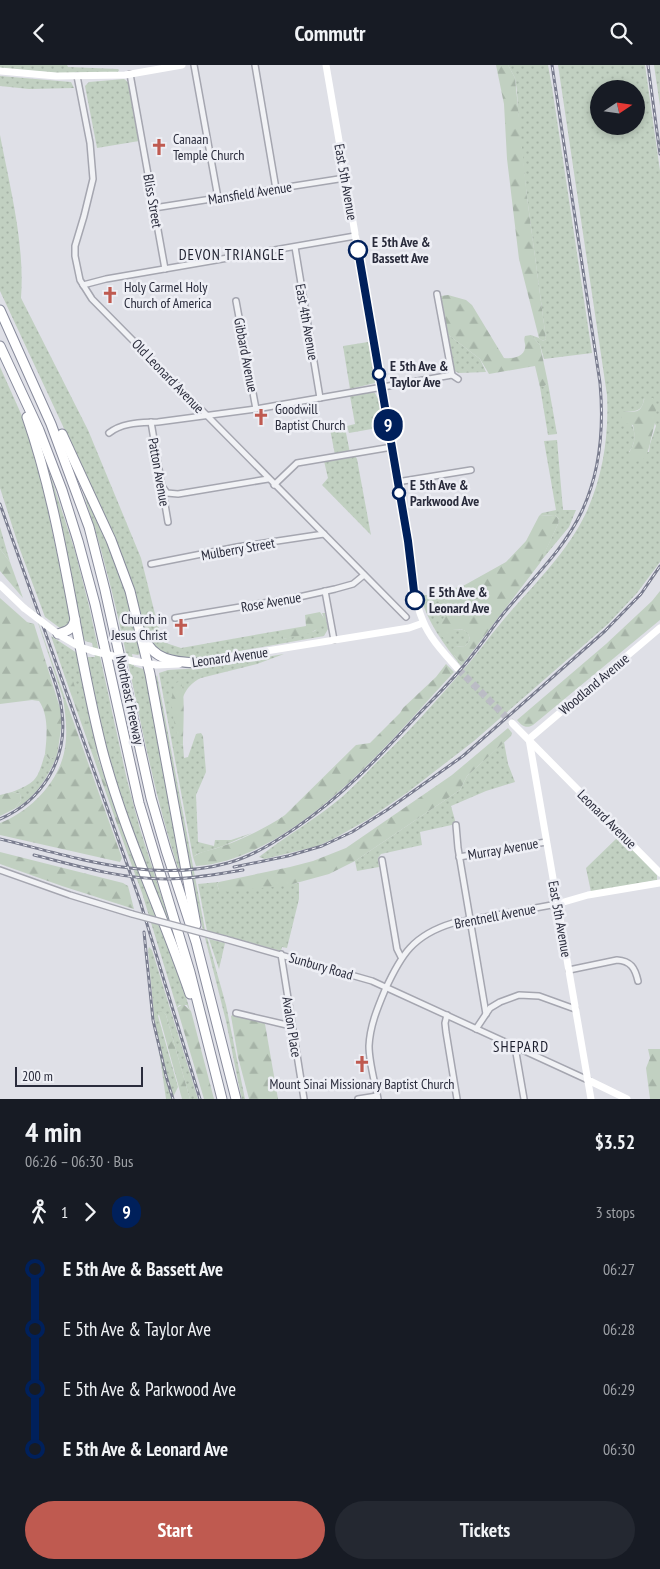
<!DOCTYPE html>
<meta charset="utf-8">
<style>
body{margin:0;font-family:"PT Sans Narrow",sans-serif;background:#242831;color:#f1f3f6;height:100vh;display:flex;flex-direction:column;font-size:19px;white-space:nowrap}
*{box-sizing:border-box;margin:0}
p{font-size:16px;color:#9ea1a6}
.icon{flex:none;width:28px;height:28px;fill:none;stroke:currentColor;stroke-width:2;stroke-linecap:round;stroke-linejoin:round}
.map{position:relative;height:1034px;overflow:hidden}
.panel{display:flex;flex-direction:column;background:#171b24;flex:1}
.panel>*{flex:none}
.badge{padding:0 10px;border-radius:16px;font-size:18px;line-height:32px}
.needle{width:32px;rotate:77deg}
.controls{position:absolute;left:590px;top:15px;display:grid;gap:10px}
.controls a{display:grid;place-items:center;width:55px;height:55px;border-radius:50%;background:#171b24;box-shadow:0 2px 8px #0003;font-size:25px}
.scale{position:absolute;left:15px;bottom:12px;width:128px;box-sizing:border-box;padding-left:5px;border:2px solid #2a2c3c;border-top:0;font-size:14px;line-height:18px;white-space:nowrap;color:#2a2c3c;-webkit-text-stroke:4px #eeeff5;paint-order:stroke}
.map>.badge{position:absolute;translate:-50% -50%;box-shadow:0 0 0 2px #fff}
.legs{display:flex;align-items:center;gap:8px;height:55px;padding:0 25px;font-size:16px}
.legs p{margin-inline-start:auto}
.overview{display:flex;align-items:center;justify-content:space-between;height:85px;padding:0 25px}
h1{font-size:28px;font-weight:800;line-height:38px}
.primary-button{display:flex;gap:10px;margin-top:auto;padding:10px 25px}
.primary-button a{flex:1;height:58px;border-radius:30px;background:#bf5a50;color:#fff;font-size:20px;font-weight:800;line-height:58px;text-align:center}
.primary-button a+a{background:#242831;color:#f1f3f6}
ul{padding:0 25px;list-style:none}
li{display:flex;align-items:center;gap:18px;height:60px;font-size:19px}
li i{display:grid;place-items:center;width:8px;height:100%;margin:0 6px;background:currentColor}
li i::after{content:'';width:12px;height:12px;margin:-6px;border:4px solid;border-radius:50%;background:#171b24}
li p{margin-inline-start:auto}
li:first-child i{background:linear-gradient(#0000 50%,currentColor 0)}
li:last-child i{background:linear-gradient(currentColor 50%,#0000 0)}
header{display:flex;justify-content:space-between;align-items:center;height:65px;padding:0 25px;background:#171b24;font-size:22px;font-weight:800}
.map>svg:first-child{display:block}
.grass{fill:url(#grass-dots);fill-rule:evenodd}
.forest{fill:url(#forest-firs)}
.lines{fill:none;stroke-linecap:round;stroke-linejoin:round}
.secondary-tunnel{stroke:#bbbcc5;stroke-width:7;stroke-dasharray:7 3.5;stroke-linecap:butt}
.street-casing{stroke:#a5a6b0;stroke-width:8}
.highway-casing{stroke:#888b9c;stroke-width:11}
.street{stroke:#f1f2f5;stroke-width:5}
.secondary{stroke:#fff;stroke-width:7}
.highway{stroke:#fff;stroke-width:9}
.rail-casing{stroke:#7a7d8f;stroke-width:3}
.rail{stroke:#eeeff5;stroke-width:1;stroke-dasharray:4;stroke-linecap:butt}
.street-bridge-casing{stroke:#a5a6b0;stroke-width:8;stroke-linecap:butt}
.street-bridge{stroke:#f1f2f5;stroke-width:5}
.secondary-bridge{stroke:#fff;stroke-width:7}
.line-1-casing{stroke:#fff;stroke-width:11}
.line-1{stroke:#00205b;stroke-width:8}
.stop-1-dot{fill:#fff;stroke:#00205b;stroke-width:2.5}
.labels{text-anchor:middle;stroke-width:5;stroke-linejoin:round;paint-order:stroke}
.poi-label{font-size:14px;fill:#2a2c3c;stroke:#eeeff5;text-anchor:start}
.street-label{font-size:14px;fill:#2a2c3c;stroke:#eeeff5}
.stop-label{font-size:14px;font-weight:bold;fill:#2a2c3c;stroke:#eeeff5;text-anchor:start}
.neighbourhood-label{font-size:15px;letter-spacing:1px;fill:#1c1e2d;stroke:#eeeff5}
</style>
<header><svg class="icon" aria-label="back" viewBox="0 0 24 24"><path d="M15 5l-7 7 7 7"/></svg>Commutr<svg class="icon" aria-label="search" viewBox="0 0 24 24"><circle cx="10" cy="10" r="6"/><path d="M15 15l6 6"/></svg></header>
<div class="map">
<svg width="660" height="1034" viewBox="0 0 660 1034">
<defs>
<pattern id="grass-dots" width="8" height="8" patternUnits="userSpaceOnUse" patternTransform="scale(1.25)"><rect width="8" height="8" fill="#c1d0c1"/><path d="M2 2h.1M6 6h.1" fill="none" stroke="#a6b3a7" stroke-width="1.8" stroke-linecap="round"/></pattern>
<pattern id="forest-firs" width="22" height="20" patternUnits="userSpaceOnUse" patternTransform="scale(1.25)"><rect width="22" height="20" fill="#c1d0c1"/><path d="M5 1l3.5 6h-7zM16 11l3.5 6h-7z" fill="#a6b3a7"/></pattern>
</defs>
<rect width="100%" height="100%" fill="#dfe0e7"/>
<g class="grass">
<path d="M0,0H67L68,2L118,4L119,5L118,7L69,9L0,3Z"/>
<path d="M508,0H548L552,22L592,288L544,294L540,280L531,270L539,273L543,276L546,274L527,132L519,63L517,26L515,13Z"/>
<path d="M558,0H645L660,106V497L637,528L608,559L474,676L408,727L367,755L335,773L318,781L265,794L259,792C286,771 316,754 342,732C353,722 364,711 374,700C408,668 439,633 470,597C480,585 490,571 500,559C530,523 566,490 586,448C603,411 609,371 607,330ZM599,24H636V61H599ZM644,333L656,361L650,379L649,387H629C640,372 633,360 624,346C636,347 643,346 644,333Z"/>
<path d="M654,0H660V41Z"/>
<path d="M0,11L71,17L74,23L29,24L0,21Z"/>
<path d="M124,14L129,18L139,76L97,83L85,21L89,17Z"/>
<path d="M0,70C10,123 25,179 21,233L88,365L141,493L157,557L163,577L181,583L283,565V574L315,566L324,553L322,548H325L328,564L324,571L206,592L182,594L161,588L151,577L147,571L125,499L116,475L0,226Z"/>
<path d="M447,267L450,271L480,294L486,307L459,308L454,306Z"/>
<path d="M368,277L375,318L350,324L343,281Z"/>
<path d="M0,302L22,351L38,398L71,555L66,563H60L45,552L19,482L0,423Z"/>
<path d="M548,318L557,369L548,370L540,322H543Z"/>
<path d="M372,327L375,328L378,334L383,362L349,368L347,361L355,359L350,331Z"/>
<path d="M342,362L346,368L350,388L335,390L330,364Z"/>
<path d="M557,375L563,445H576L569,462L540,497L558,459L559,454L555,450L539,451L542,448L556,445L544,376Z"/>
<path d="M355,391L357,394L371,470L322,420L328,413L324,396Z"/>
<path d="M48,403L75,486L89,541L127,715L140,764L170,858H167L131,766L107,690L86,597L87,592H95L92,578L85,576L83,572L47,406Z"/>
<path d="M80,417L109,482L121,511L141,588L138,590L132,589L134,601L146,605L184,803H178C146,706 133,604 106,504C99,475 89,446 80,417Z"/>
<path d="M0,462L10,497L0,484Z"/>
<path d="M420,530H427V532H443C448,539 446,553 440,560C444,561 449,564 452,564C461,565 468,562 470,575L465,581L455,582L454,590L463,599L461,601C443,578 428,558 420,530Z"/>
<path d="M29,531L65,633H63Z"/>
<path d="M51,571L77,588L111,726L68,613L66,615Z"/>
<path d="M284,589L257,599L201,613C192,617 187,623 183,632V622L180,680L183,679L184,693L188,692L196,669L201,668L203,671L206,707L196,730L198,777L214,781L215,775H231L252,768L223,781L197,789L193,792L159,608L168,605L202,603Z"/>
<path d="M157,610L205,865L226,940L245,1034H242L241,1031L226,956L193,825L163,662L156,612Z"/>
<path d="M504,677L508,699L515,717L486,726L451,741L456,759L420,767L422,780L381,789L378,793L379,802L357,806L355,796L460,725L467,711Z"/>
<path d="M45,689L49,694L57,691C48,711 35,735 14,744L21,736L20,729L12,727C37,717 37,715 45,689Z"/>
<path d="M619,771L657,810V815L591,827L586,803Z"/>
<path d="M133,789L181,914L190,946L187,940H179L177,943L142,828L128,790L132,791Z"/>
<path d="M219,817L217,819L219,825L299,818V834L287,883L282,882L281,886L207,866L198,819Z"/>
<path d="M209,874L225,878L219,904Z"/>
<path d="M149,882L152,885L198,1034H190L166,950L161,946L158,951L178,1022L172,1034H166L154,951L148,885Z"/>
</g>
<g class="forest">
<path d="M496,0H508L515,13L527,132L546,274L543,276L539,273L519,194L507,94L504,39Z"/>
<path d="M448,230L466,235L472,240L504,293C512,294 524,292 525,283C526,278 523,276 525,271L531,270L540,280L548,318L543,322H540L535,301L489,309L480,294L450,271L447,267L441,231Z"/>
<path d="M645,332L653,333C660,350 653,363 650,379C648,385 648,390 643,394C640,396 635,397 632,397C625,389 632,385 634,377C635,371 634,366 633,360L624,358L621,355L622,348L624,346C640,348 641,346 645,332Z"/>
<path d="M555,450L559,454L558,459L540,498L463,599L454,590L453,584L455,582L465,581L470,575C469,565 461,562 452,565L450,570L445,574C440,571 438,566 438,561C446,555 448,540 443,532H427V530L463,521L506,497L526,476L539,451Z"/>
<path d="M0,484L10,497L23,533L0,506Z"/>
<path d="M660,526V555L533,660C526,664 522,661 517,655L606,579L652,536Z"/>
<path d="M0,533L27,557L34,559L60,643L62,657L57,691L49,694L45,689C47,673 49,650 39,636L32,635L0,639Z"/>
<path d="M320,547L324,553C321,570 297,571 283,574V565L306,561L305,550Z"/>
<path d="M446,599L454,607C390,676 295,794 196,801L193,792C202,785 214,785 223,781C245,773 266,763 285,750L356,680L370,678L400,648L403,643L436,612Z"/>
<path d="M68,612L73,616L99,696L133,789L132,792L128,790L66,615Z"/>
<path d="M180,616C186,623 183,667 183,679L180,680L178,676C175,658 167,635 176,618Z"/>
<path d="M63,633H65L122,793L120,797L0,770V758C29,747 57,719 64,688C68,670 66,652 63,633Z"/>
<path d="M508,663L512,668L511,671L467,711L460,725L355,796L329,809L289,820L222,827L219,825L217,819L219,817L290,802L313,796L346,783L452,710Z"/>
<path d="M12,727L20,729L21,736L14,744L0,751V730Z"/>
<path d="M0,787L123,818L128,821L134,844L62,821L0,799Z"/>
<path d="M183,939L191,946L214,1034H204L177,943Z"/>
<path d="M158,946H162L166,950L190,1034H182Z"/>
<path d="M235,948L263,956L265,959L278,1034H249L238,992L231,951Z"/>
<path d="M648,984H660V1034H650L646,1003L650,993Z"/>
</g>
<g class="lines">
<path class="secondary-tunnel" d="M458,604L512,658"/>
<g class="street-casing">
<g id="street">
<path d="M194,0L218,133"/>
<path d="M255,0L276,124"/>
<path d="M130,9L165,204"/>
<path d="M77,11L90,78L93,114L84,151L75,181V191L80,215L92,234L406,552"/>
<path d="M154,143L345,113"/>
<path d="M295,182L320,333"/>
<path d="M83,220L106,214L355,171"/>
<path d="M437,229L452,310"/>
<path d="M236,236L256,344"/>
<path d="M151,357L168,457"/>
<path d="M109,368C123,357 141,358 158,357L256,344L452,310L458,314"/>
<path d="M397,417L471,405"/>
<path d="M274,420L297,398L392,382"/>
<path d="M162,421L167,428L178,429L268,414"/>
<path d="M151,499L237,482L324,469"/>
<path d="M325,526L334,575"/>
<path d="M175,553L299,532L335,524L353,519L364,510"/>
<path d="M456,760L458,783L486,949"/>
<path d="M459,792L546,777"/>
<path d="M382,795L397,884L401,892"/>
<path d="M0,805L70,830L132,849"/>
<path d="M225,874L372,916L588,1015"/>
<path d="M281,889L304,1034"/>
<path d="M569,905L617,895C631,896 635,903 638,916"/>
<path d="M236,948L291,961"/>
<path d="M447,950L445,958L446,967L457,1034"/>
<path d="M476,964L490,943L500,937L519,930L539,931L575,944"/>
<path d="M515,982L524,1034"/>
<path d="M358,1034L377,1031"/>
<path d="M378,1034C375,1017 369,998 369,981C370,961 377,944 385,925C401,890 413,870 453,858L557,839"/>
</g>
</g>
<g class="highway-casing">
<g id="highway">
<path d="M0,245L51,359L89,462L105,525L151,733L166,785L196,877L236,1034"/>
<path d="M0,281L39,365L62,425L78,476L95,539L139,738L190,907L222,1034"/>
<path d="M27,352C64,459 74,574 102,684C124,768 162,847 190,929"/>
<path d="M62,369L111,475L130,526L150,609L196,860"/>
<path d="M58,569C68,566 73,564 75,554"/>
<path d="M144,572C153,595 174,597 196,598"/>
</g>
</g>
<use href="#street" class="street"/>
<g class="secondary">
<path d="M326,0L408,476C411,503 412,530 423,556C430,574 445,589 458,604"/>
<path d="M0,6L56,11L125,10L182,0"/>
<path d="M0,520L24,543"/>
<path d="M58,569L80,582L93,586"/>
<path d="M133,596L156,600L179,599"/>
<path d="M192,598L409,563L423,558"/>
<path d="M512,658L660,808"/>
<path d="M529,674L591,1034"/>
<path d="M529,674L660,563"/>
<path d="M557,839L588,830L660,818"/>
<path d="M588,1015L627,1034"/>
</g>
<use href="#highway" class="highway"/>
<g class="rail-casing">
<g id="rail">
<path d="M648,0L660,89"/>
<path d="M0,439L140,836L200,1034"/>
<path d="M0,754C42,736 68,694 62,648C61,632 55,617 50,603"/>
<path d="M0,774C74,792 152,819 228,798C253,791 275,777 297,762C342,731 378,693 415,653C435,632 457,611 474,588C486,573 496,557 508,543C535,511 564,484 582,446C601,405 604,362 600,318L552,0"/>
<path d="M34,790C77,801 121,814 167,814C192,814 218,809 243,805"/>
<path d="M234,802L288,791L322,781L352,767L387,745L463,691L605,566L641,529L660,501"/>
<path d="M144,867L153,955L166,1011L173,1034"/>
</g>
</g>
<use href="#rail" class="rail"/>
<g class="street-bridge-casing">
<path id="street-bridge" d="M132,849L225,874"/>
</g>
<use href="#street-bridge" class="street-bridge"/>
<g class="secondary-bridge">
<path d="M24,543L58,569"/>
<path d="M93,586L133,596"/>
</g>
</g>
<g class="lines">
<g class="line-1-casing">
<path id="line-1" d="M358,185L408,476L415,535"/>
</g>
<use href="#line-1" class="line-1"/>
</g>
<defs>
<g id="church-bare" transform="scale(1.35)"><path d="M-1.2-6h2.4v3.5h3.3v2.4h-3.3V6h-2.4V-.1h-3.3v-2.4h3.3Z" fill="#bf5a50" stroke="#eeeff5" stroke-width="2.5" paint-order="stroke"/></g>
</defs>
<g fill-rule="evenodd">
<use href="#church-bare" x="159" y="82"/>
<use href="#church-bare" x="110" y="230"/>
<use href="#church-bare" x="261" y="352"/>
<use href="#church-bare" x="181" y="562"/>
<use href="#church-bare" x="362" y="999"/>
</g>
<g class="stop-1-dot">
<circle cx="358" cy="185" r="9"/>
<circle cx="379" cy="309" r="6"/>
<circle cx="399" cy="428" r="6"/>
<circle cx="415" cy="535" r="9"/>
</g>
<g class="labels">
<g class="poi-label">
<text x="173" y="79">Canaan<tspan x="173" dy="16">Temple Church</tspan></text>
<text x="124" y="227">Holy Carmel Holy<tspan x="124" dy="16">Church of America</tspan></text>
<text x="275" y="349">Goodwill<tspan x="275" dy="16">Baptist Church</tspan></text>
<text x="167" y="559" text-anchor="end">Church in<tspan x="167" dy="16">Jesus Christ</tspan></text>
<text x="362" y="1024" text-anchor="middle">Mount Sinai Missionary Baptist Church</text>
</g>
<g class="street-label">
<text transform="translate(346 117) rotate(80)" y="5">East 5th Avenue</text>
<text transform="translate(250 128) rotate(-9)" y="5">Mansfield Avenue</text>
<text transform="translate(153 136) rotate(80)" y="5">Bliss Street</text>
<text transform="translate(307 257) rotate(80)" y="5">East 4th Avenue</text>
<text transform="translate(246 290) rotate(79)" y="5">Gibbard Avenue</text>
<text transform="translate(168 311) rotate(46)" y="5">Old Leonard Avenue</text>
<text transform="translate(159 407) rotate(80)" y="5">Patton Avenue</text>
<text transform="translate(238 484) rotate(-10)" y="5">Mulberry Street</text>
<text transform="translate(271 537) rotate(-10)" y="5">Rose Avenue</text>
<text transform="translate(230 592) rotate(-8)" y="5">Leonard Avenue</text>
<text transform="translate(594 619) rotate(-40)" y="5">Woodland Avenue</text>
<text transform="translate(130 635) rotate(78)" y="5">Northeast Freeway</text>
<text transform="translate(607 754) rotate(45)" y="5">Leonard Avenue</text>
<text transform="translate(503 784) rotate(-10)" y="5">Murray Avenue</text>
<text transform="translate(495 851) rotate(-11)" y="5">Brentnell Avenue</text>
<text transform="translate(560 854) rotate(80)" y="5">East 5th Avenue</text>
<text transform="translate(321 901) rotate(16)" y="5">Sunbury Road</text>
<text transform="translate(292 962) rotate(81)" y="5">Avalon Place</text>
</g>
<g class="stop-label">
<text x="372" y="182">E 5th Ave &amp;<tspan x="372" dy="16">Bassett Ave</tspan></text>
<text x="390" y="306">E 5th Ave &amp;<tspan x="390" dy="16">Taylor Ave</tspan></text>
<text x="410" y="425">E 5th Ave &amp;<tspan x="410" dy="16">Parkwood Ave</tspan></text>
<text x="429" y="532">E 5th Ave &amp;<tspan x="429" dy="16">Leonard Ave</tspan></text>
</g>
<g class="neighbourhood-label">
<text x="232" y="195">DEVON TRIANGLE</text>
<text x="521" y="987">SHEPARD</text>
</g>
</g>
</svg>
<div class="controls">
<a><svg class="needle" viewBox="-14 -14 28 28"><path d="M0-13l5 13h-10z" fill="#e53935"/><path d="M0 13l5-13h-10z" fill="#9ea1a6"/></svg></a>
</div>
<div class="scale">200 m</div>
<b class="badge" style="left:388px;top:360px;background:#00205b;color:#fff">9</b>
</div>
<section class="panel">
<div class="overview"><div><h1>4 min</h1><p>06:26 – 06:30 · Bus</p></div><b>$3.52</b></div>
<div class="legs"><svg class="icon" aria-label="walk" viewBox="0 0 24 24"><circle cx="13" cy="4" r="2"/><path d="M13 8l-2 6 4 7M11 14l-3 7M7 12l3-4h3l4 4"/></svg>1<svg class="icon" aria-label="forward" viewBox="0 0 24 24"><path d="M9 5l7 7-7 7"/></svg><b class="badge" style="background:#00205b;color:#fff">9</b><p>3 stops</p></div>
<ul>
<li><i style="color:#00205b"></i><b>E 5th Ave &amp; Bassett Ave</b><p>06:27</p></li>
<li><i style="color:#00205b"></i><span>E 5th Ave &amp; Taylor Ave</span><p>06:28</p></li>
<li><i style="color:#00205b"></i><span>E 5th Ave &amp; Parkwood Ave</span><p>06:29</p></li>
<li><i style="color:#00205b"></i><b>E 5th Ave &amp; Leonard Ave</b><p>06:30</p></li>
</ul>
<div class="primary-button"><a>Start</a><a>Tickets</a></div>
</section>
